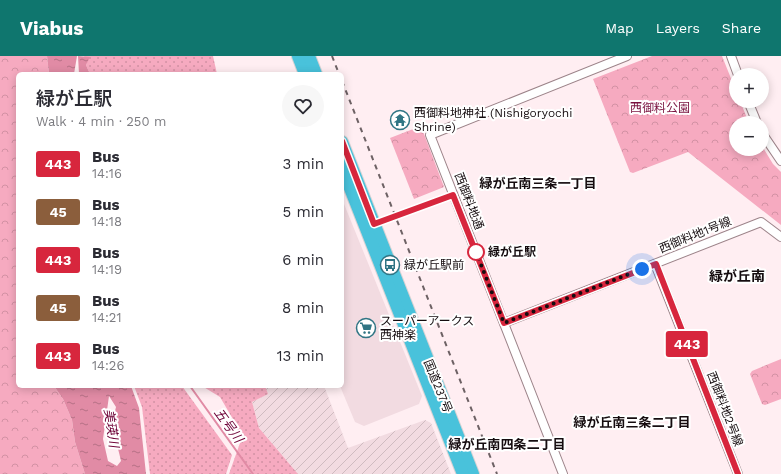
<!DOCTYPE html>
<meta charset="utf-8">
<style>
body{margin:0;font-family:"Work Sans","Noto Sans JP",sans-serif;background:#f7f7f7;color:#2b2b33;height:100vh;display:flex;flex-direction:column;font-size:15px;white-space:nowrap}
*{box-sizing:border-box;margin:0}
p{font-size:13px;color:#7c7c81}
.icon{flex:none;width:22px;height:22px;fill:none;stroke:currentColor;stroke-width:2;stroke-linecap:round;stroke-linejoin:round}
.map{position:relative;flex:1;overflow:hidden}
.details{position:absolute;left:16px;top:16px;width:328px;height:316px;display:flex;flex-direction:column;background:#fff;border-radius:6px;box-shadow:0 2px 10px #0003}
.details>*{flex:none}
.badge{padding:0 8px;border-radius:3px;font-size:14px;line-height:26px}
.tools{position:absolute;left:729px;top:12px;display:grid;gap:8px}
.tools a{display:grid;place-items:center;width:40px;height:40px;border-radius:50%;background:#fff;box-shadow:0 2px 10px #0003;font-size:20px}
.you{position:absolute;width:20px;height:20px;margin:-10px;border:3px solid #fff;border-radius:50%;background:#1a73e8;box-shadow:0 0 0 6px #1a73e833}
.map>.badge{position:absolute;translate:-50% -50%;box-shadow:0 0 0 2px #fff}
.round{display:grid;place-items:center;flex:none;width:42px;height:42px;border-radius:21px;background:#f7f7f7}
.summary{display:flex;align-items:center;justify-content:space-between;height:68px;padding:0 20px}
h1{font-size:19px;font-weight:600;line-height:30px}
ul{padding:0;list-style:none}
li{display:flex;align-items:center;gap:12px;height:48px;padding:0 20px}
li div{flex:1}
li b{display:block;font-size:15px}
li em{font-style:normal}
li .badge{min-width:44px;font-weight:700;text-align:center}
header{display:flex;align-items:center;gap:24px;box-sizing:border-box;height:56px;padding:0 20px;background:#0f766e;color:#fff}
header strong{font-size:19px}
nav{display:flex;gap:22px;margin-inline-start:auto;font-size:14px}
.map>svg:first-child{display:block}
.built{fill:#f2dbe1}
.industrial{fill:url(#industrial-furrows)}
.grass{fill:url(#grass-dots)}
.forest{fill:url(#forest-crowns)}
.water{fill:url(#water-ripples);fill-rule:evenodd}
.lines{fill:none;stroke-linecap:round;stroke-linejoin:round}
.stream{stroke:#e18ba5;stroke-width:2}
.minor-casing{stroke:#9d848a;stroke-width:10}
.highway-casing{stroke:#d5d3d4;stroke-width:14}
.minor{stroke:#fff;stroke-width:8}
.highway{stroke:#49c2db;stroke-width:12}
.rail{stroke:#6d6164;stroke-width:2;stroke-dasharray:5 5;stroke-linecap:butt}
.line-casing{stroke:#fff;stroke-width:9}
.line{stroke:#d7263d;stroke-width:6}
.walk{stroke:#150c0f;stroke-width:4;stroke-dasharray:0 7.2}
.stop-dot{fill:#fff;stroke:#d7263d;stroke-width:2}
.labels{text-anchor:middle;stroke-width:4;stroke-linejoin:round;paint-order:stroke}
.park-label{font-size:12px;fill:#79123f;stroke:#fff}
.poi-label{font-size:12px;fill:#150c0f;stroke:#fff;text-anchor:start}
.street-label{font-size:12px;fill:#150c0f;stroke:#fff}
.stop-label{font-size:12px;font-weight:bold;fill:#150c0f;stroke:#fff;text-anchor:start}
.neighbourhood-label{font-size:13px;font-weight:bold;fill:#150c0f;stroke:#fff}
.water-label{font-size:13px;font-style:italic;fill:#6d0136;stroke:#fff}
.quarter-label{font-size:14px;font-weight:bold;fill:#150c0f;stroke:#fff}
</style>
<header>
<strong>Viabus</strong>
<nav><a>Map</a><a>Layers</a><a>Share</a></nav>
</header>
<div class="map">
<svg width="781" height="418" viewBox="0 0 781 418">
<defs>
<pattern id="industrial-furrows" width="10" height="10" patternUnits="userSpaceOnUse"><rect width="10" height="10" fill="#f2dbe1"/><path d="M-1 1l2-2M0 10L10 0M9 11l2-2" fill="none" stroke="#cfbbc0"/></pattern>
<pattern id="grass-dots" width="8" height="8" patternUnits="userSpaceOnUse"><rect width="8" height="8" fill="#f6aac0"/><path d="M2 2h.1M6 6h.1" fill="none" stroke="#d291a4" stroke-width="1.8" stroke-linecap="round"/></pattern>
<pattern id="forest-crowns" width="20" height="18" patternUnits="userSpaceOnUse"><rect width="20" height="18" fill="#f6aac0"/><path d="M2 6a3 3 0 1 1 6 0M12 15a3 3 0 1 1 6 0" fill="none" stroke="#d291a4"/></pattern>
<pattern id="water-ripples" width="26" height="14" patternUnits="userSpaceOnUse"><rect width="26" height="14" fill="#e18ba5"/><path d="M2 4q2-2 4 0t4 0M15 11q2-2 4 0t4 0" fill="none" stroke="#b57085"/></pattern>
</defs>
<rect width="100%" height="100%" fill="#ffeef2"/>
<path class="built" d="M342,143L422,340L419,348L364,370L355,366L340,330H342Z"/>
<path class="industrial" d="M265,330H324L348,392L425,364L431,367L451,418H298L259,372L252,346L267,338Z"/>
<g class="grass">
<path d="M84,0H213L217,18H90L86,9L89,1L85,2Z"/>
<path d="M134,330H182L232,399L226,418H150L142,351Z"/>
<path d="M202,330H265L268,338L252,346L259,372L298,418H229L240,387L237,370L220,341Z"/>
</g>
<g class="forest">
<path d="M0,0H47L49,18H18V330H54L63,343L72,364L75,386L85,418H0Z"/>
<path d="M652,0H722L736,35V45H740L749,67H736V93H762V90L773,108L781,116V169L688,96L633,117L630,116L593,23Z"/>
<path d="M421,70L444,131L414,143L390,82Z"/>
<path d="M781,303V343L765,349L762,348L750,318L752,315Z"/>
</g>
<g class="water">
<path d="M47,0H77L74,18H49Z"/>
<path d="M78,0L90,1L86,9L90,18H79Z"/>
<path d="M54,330H131L139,352L146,418H85L75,386L72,364L63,343ZM109,340L116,351C110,369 117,387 121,405L117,410L108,405L103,383Z"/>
</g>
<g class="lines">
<path class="stream" d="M190,330L253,418"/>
<g class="minor-casing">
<g id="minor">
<path d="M731,0L738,19"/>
<path d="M748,45L757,67"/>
<path d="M762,77L781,105"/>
<path d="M655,208L738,418"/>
<path d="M504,267L761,166L781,181"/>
<path d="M563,418L430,79L627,0"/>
</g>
</g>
<g class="highway-casing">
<g id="highway">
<path d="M298,0L305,18"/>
<path d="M309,0L316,18"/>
<path d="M342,86L473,418"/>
<path d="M342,112L463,418"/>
</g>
</g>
<use href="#minor" class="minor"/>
<use href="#highway" class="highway"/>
<g class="rail">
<path d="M332,0L339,18"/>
<path d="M342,25L497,418"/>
</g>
</g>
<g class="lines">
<g class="line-casing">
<path id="line" d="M342,85L374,168L453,139L504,267L656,208L738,418"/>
</g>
<use href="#line" class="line"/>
<path class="walk" d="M476,196L504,267L642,213"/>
</g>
<defs>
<g id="temple-ring" transform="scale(1)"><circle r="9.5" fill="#fff" stroke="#307584" stroke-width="1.5"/><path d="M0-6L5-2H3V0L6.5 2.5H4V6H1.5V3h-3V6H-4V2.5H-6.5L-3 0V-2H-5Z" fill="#307584"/></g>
<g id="bus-ring" transform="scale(1)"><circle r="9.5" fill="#fff" stroke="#307584" stroke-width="1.5"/><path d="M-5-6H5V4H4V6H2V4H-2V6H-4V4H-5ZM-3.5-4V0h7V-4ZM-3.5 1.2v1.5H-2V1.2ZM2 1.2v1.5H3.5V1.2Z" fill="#307584"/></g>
<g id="supermarket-ring" transform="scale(1)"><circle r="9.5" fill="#fff" stroke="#307584" stroke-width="1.5"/><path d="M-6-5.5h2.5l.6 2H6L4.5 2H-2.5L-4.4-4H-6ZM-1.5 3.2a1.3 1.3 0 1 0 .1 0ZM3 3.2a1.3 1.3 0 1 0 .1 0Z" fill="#307584"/></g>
</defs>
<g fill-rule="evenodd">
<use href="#temple-ring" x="400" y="64"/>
<use href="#bus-ring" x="390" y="209"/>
<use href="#supermarket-ring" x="366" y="272"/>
</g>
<circle class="stop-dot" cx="476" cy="196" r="8"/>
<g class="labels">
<g class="park-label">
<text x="660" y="56">西御料公園</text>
</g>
<g class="poi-label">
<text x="414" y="61">西御料地神社 (Nishigoryochi<tspan x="414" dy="14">Shrine)</tspan></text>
<text x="404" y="213">緑が丘駅前</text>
<text x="380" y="269">スーパーアークス<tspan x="380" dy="14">西神楽</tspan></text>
</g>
<g class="street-label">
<text transform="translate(469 145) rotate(69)" y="4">西御料地通</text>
<text transform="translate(695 179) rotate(-22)" y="4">西御料地1号線</text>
<text transform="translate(438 330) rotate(68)" y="4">国道237号</text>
<text transform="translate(725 353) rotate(69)" y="4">西御料地2号線</text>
</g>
<g class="stop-label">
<text x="488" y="200">緑が丘駅</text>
</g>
<g class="neighbourhood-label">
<text x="538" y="132">緑が丘南三条一丁目</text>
<text x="632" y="371">緑が丘南三条二丁目</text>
<text x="507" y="393">緑が丘南四条二丁目</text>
</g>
<g class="water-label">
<text transform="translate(229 369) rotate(54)" y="5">五号川</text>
<text transform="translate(112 372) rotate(82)" y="5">美瑛川</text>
</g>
<g class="quarter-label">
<text x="737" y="225">緑が丘南</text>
</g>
</g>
</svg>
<div class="tools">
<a>+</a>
<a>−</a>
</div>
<div class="you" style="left:642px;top:213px"></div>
<b class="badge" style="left:687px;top:288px;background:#d7263d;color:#fff">443</b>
<section class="details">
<div class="summary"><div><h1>緑が丘駅</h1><p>Walk · 4 min · 250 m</p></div><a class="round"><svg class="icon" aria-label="heart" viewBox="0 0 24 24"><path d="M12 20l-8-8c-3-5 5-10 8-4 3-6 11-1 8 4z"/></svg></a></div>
<ul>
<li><span class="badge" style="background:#d7263d;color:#fff">443</span><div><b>Bus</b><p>14:16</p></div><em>3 min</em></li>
<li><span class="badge" style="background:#8b5e3c;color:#fff">45</span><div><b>Bus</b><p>14:18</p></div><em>5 min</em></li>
<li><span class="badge" style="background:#d7263d;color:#fff">443</span><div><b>Bus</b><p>14:19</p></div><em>6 min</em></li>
<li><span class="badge" style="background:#8b5e3c;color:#fff">45</span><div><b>Bus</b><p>14:21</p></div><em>8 min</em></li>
<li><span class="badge" style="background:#d7263d;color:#fff">443</span><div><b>Bus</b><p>14:26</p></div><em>13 min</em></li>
</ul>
</section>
</div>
